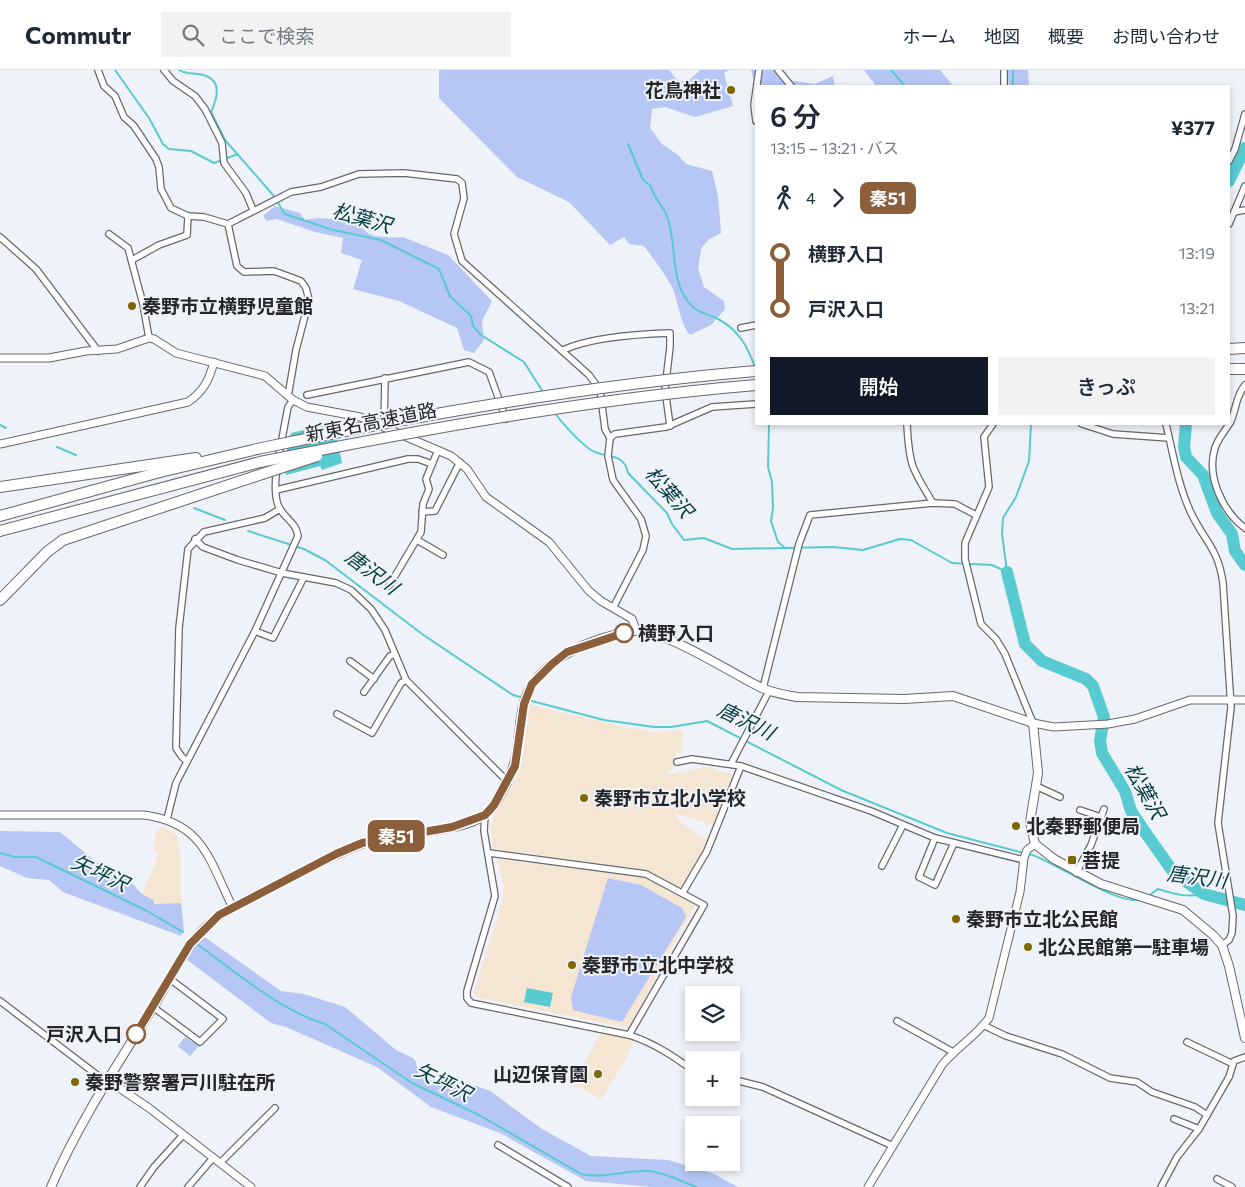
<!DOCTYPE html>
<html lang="ja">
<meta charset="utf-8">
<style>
body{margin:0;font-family:Commissioner,"Noto Sans JP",sans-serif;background:#f2f2f3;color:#1f2937;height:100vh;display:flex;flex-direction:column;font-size:19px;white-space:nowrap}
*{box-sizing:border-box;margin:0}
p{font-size:16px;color:#747a83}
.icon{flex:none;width:28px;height:28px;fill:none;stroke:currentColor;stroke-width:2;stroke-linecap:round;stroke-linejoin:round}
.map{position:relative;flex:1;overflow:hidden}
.sheet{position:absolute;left:755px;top:15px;width:475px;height:340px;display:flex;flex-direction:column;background:#fff;border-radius:0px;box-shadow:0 2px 8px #0003}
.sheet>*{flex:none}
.badge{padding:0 10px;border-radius:8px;font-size:18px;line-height:32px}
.fabs{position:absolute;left:685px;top:916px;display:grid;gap:10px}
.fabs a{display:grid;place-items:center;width:55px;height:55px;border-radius:0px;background:#fff;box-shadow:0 2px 8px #0003;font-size:25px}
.map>.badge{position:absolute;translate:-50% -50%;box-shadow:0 0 0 2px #fff}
.legs{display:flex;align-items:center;gap:8px;height:55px;padding:0 15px;font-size:16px}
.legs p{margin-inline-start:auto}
.headline{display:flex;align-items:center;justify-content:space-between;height:85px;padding:0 15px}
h1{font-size:28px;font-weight:600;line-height:38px}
.action{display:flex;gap:10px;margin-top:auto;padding:10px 15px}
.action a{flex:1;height:58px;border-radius:0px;background:#111827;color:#fff;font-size:20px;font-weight:600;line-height:58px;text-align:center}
.action a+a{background:#f2f2f3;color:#1f2937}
ul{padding:0 15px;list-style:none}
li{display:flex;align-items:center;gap:18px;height:55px;font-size:19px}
li i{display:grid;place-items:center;width:8px;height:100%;margin:0 6px;background:currentColor}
li i::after{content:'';width:12px;height:12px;margin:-6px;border:4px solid;border-radius:50%;background:#fff}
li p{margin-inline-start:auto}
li:first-child i{background:linear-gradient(#0000 50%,currentColor 0)}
li:last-child i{background:linear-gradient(currentColor 50%,#0000 0)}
header{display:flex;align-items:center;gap:30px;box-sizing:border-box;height:70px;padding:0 25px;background:#fff;border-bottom:1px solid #e0e1e3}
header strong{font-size:24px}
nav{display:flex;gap:28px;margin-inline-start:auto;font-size:18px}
.search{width:350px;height:45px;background:#f2f2f3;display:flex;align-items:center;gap:12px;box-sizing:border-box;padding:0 18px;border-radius:0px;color:#747a83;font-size:19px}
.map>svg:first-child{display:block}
.education{fill:#f5e5d3}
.green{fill:#b6c7f5}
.water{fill:#57cad2}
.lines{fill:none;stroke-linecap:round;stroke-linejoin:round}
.stream{stroke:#57cad2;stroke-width:2}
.river{stroke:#57cad2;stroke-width:12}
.minor-casing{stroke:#66686d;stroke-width:8}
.tertiary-casing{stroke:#66686d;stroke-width:9}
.secondary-casing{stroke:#66686d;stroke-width:10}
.motorway-casing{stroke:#66686d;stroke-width:12}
.minor{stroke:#fff;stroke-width:5.5}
.tertiary{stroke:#fff;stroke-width:7}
.secondary{stroke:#fff;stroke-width:8}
.motorway{stroke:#fff;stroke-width:10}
.motorway-bridge-casing{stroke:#66686d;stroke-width:12;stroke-linecap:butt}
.motorway-bridge{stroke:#fff;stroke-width:10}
.line-1-casing{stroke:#fff;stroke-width:11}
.line-1{stroke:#8b5e3c;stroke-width:8}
.poi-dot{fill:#7e6901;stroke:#eff2f8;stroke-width:2}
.stop-1-dot{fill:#fff;stroke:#8b5e3c;stroke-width:2.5}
.labels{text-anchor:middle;stroke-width:4;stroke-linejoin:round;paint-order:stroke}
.poi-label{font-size:19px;font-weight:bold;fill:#252629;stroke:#eff2f8;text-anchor:start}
.street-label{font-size:19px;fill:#252629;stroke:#eff2f8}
.stop-label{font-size:19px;font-weight:bold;fill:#252629;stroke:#eff2f8;text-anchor:start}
.water-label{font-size:20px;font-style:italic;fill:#023b3e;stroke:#eff2f8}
</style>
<header>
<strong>Commutr</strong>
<div class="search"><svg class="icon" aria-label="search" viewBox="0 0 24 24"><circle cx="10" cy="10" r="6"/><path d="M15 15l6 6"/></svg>ここで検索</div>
<nav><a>ホーム</a><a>地図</a><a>概要</a><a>お問い合わせ</a></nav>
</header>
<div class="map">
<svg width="1245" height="1117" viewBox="0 0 1245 1117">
<rect width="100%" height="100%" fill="#eff2f8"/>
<g class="education">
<path d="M530,633L534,636L631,658L654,662L683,660L682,683H676L674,699L666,702V705L711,696L716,701L730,703L732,706L713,755L674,743L680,752L708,770L684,815L679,817L641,799L493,779L491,755L495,743L516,709L522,692Z"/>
<path d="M162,757L177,765L181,790V833L153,834L142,824L154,797L158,782L154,781L156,762Z"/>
<path d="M497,789L644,807L695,835L628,958L479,928L474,922L502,833L504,817Z"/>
<path d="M601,963L634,970L624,993L601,1029L572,1014Z"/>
</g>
<g class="green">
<path d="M439,0H669L677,10L687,12L700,0H729L724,3L733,36L695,47L665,37L652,39L650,58L662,74L678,85L686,94L712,101L718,126L721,163L708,170L701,179L698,198L704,217L724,231L725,239L711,255L690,265C679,252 679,231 671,215C663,201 653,188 644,176L629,174L624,167L610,175L569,132L517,107L439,28Z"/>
<path d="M751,0H778L786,10L815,14L833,6L835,16H756V22Z"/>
<path d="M864,0H940L953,16H876Z"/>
<path d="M1007,0H1028L1029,16H1009Z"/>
<path d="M275,136L300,143L305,150C321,146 344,149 359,156C364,158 367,164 372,165C376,167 399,168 403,167L448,185L492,231L482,251L484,270L474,283L464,280L457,258L399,231L353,219L362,190L341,183L343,168L315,162L277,149L267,151L263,146Z"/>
<path d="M0,761L60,762L111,804L127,808L142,824L153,830L154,834L181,833L184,860L181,866L63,822L49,810L27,808L0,796Z"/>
<path d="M608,808L641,815L682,838L686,847L622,952L573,940L571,927Z"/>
<path d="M203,866L281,921L304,924L345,937L396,980L413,988L416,992L419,1006L425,1010L471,1014L490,1021L542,1059L591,1086L668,1090L714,1104L738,1117H653L586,1111L500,1063L431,1037L377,997L286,957L271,953L186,889Z"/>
<path d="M185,967L199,976L190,986L178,976Z"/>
</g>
<g class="water">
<path d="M322,356L335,359L342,393L322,400L320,396L286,405L284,393L291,363Z"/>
<path d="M527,918L553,923L550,937L524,932Z"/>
</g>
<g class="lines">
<g class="stream">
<path d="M115,0L149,48L163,74L169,79L191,81L214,93L238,84"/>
<path d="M179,0C185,4 191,3 198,4C222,7 219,25 211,42L225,70L273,125L285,144L333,160L381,170L439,199L450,226L471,246L473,256L481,265L524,292L543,322"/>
<path d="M891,0L905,16"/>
<path d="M1013,0V16"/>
<path d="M628,74L643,110L651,116C653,128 663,135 667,146C678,175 668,215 694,238C700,243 711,245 718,249C739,260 747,276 755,297"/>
<path d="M555,343C561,352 581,374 591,380C604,389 624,381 628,403L667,443L672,454L684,470L704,468L732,479L833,477L863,480L900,469L911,470L952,493L992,495L1007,502"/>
<path d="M769,354L768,397L772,412L773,438L771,451L778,472L784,477"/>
<path d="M0,355L6,358"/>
<path d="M57,377L76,385"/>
<path d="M194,438L225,450"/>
<path d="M248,461L304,479L325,490L422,564L513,625L524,628"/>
<path d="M1007,502L1002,464L1003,448L1016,427L1029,391L1031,354"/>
<path d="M528,630L604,650L654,657H671L707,651L841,720L947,763L1024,783"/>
<path d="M0,783L15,787H36L145,840L183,862"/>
<path d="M1029,784C1055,791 1119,838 1143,829"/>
<path d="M1147,827L1158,819C1174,824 1187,828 1204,824"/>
<path d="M197,874C234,901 281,941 325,954L412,1013L479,1045L581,1104C604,1109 625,1100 648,1101C664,1102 682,1112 697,1117"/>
</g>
<g class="river">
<path d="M1229,111L1245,78"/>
<path d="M1186,354L1184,377L1186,387L1203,405L1217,443L1232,464L1235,481L1245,495"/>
<path d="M1007,502L1025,574L1042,591L1086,609L1093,616L1104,647L1100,671L1102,683L1125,721L1131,741L1145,762L1174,803L1204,824L1245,835"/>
</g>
<g class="minor-casing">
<g id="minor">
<path d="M98,0L104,16L115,26L124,47L134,56L156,89L159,97L161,119L171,138L188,146L204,147L228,154L237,196L244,202L274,201L301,211L306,218L309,230L296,280L288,326"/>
<path d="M164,0L173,11L195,26L205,39L222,73L224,93L246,123L253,140"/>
<path d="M778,0L791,16"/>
<path d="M1004,0V16"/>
<path d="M756,51L754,35L759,0"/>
<path d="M1229,91L1235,79L1245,44"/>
<path d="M1234,142L1245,140"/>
<path d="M228,154L291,122L321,117L359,104L404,103L457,109L462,113L464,128L454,164L462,191L589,305L600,320L605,359L610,368"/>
<path d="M1229,154L1245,116"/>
<path d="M109,164L128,178L143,234L149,268"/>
<path d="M0,167L36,199L98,281"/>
<path d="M132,190L159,175L187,165L188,146"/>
<path d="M741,258L756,255"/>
<path d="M563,280C592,267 637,264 670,263V277L665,319L670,356"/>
<path d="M1245,315C1236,326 1236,339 1231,351C1226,360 1218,368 1215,378C1206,406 1223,442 1245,458"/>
<path d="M307,325L469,292L489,302L506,349"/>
<path d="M907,354C909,395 912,399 933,433"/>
<path d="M993,354L984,367L989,417L965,473V489L981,554L996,569L1005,584L1033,653"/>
<path d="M1082,354L1113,364L1169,368"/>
<path d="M1166,354C1173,384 1178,415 1191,443C1205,472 1218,478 1223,513L1231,637L1218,753L1233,846L1232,863L1229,870L1222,875"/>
<path d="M384,356L385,308"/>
<path d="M278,390L288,337L293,330"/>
<path d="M276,420L408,389H418L432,394"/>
<path d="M422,442L435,441L460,392"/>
<path d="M195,469L203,477L238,490L282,503L336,513L351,520L371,539L385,560L406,610L508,712"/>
<path d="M417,470L443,485"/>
<path d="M389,516L421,462L423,434L429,419L426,409L438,380"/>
<path d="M613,538L643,480L646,466L641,449L613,410L608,386L610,368L615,364L666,357L712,337L756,334"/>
<path d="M255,561L273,568L304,507"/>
<path d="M350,591L374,609"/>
<path d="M763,618L799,474L810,445L933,433L955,434L976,445"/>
<path d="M364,622L390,586L395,584"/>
<path d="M337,644L372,663L401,613L406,610"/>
<path d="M187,691L182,687L176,678L179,558L188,479L204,462L265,448L280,439"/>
<path d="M677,692L692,689L741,696L871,741L935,768L1024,790"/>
<path d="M731,694L769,621"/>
<path d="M1036,716L1060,727"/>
<path d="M1080,740L1101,747"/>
<path d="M485,745L484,761L495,826L467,921V928L471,933L629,965C654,973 673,986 694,1001"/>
<path d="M167,749L176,713L255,561L298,466C296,453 287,450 280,439C274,430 275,409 277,399"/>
<path d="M935,768L919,807L935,815L954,773"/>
<path d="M489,783L646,804L704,835L629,965"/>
<path d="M882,796L903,755"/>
<path d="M1076,803L1091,775L1104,739"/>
<path d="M683,822L707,781L741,696"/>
<path d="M0,931L105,1011"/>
<path d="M153,937L200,972L223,949L170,909"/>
<path d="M897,951L953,982"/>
<path d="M983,955L1006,966L1062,984L1110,1008L1137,1012L1152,1022L1195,1037L1207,1045"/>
<path d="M1187,972L1233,994"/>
<path d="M731,1009L763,1017L893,1076"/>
<path d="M1174,1049L1199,1059"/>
<path d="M498,1075L568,1117"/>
<path d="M220,1093L275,1038"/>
<path d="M1217,1109L1232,1117"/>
<path d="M140,1117L154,1097L183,1065"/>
<path d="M188,1117L213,1088"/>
<path d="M1161,1117L1177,1087L1199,1059L1229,1007L1234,991L1245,987"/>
</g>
</g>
<g class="tertiary-casing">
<g id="tertiary">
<path d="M0,288H49L86,281L117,279L149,268L154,269L176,283L265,306L293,330L307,337L360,347L451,386L467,399L486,427L549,472L589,521L601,531L632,549L636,560"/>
<path d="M0,374L188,332C204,321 209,310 214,292"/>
<path d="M1033,653L1054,657L1108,654L1135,649L1190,630H1245"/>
<path d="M0,745H144C204,753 209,790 233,838"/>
<path d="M105,1011L112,1013L149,1038L251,1117"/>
<path d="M868,1117L942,995C956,978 976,966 989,948L1020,822L1024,788L1027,780L1035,774"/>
</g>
</g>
<g class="secondary-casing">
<path id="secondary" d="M51,1117C78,1054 116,997 152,939C173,906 186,869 219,846C233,836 250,829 265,821C296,805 327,787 359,775C394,761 459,765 486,744C495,737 499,727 504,718C522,686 516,664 524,632C536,590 594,567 633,561C660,556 734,605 762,618C773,623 785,625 797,627L904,629L953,626L1033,653L1038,703L1030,752L1035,774L1054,789L1101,814L1183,840L1213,865L1222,875L1229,896L1245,968"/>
</g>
<g class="motorway-casing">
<g id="motorway">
<path d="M1229,279L1245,278"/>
<path d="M1229,299H1245"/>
<path d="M0,417L196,388"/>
<path d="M0,446L160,402L257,379"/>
<path d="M0,461L260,392"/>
<path d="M0,530L47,482L63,470L262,404"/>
</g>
</g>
<use href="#minor" class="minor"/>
<use href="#tertiary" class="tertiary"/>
<use href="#secondary" class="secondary"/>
<use href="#motorway" class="motorway"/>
<g class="motorway-bridge-casing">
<g id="motorway-bridge">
<path d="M257,379C422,344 588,315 756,301"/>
<path d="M260,392C424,359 589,329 756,315"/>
<path d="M262,404L317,386"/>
</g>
</g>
<use href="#motorway-bridge" class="motorway-bridge"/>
</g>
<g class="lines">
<g class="line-1-casing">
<path id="line-1" d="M136,964L190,874L219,845L336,784L362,773L452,757L485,745L494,735L515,696L524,634L532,614L552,594L567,582L624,563"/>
</g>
<use href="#line-1" class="line-1"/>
</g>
<g class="poi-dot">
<circle cx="731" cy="20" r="5"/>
<circle cx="132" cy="236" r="5"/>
<circle cx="584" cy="728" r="5"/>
<circle cx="1016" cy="756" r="5"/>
<rect x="1067" y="785" width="10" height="10" rx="2.5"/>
<circle cx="956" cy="849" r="5"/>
<circle cx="1028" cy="877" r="5"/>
<circle cx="572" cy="895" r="5"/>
<circle cx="598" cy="1004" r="5"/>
<circle cx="75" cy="1012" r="5"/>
</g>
<g class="stop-1-dot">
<circle cx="624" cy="563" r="9"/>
<circle cx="136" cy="964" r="9"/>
</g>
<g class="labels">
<g class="poi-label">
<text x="721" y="27" text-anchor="end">花鳥神社</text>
<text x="142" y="243">秦野市立横野児童館</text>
<text x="594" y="735">秦野市立北小学校</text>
<text x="1026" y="763">北秦野郵便局</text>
<text x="1082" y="797">菩提</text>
<text x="966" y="856">秦野市立北公民館</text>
<text x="1038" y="884">北公民館第一駐車場</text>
<text x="582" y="902">秦野市立北中学校</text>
<text x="588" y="1011" text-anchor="end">山辺保育園</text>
<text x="85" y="1019">秦野警察署戸川駐在所</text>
</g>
<g class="street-label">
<text transform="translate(371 352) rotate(-11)" y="7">新東名高速道路</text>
</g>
<g class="stop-label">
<text x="638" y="570">横野入口</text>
<text x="122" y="971" text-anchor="end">戸沢入口</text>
</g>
<g class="water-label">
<text transform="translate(362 148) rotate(16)" y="7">松葉沢</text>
<text transform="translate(669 422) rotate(49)" y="7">松葉沢</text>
<text transform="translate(372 502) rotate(37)" y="7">唐沢川</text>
<text transform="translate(746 651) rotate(26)" y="7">唐沢川</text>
<text transform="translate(1145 721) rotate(61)" y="7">松葉沢</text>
<text transform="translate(100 803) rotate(25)" y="7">矢坪沢</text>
<text transform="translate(1197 807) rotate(8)" y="7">唐沢川</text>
<text transform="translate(443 1012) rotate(27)" y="7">矢坪沢</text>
</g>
</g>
</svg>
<div class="fabs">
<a><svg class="icon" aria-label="layers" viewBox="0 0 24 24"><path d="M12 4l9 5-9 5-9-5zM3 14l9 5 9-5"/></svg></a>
<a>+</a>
<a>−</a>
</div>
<b class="badge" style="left:396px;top:766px;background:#8b5e3c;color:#fff">秦51</b>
<section class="sheet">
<div class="headline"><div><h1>6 分</h1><p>13:15 – 13:21 · バス</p></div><b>¥377</b></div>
<div class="legs"><svg class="icon" aria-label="walk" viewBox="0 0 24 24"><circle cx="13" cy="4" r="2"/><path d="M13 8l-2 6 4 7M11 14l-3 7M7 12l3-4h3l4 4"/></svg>4<svg class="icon" aria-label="forward" viewBox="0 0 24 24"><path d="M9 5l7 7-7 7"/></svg><b class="badge" style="background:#8b5e3c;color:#fff">秦51</b></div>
<ul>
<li><i style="color:#8b5e3c"></i><b>横野入口</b><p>13:19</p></li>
<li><i style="color:#8b5e3c"></i><b>戸沢入口</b><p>13:21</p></li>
</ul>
<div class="action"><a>開始</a><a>きっぷ</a></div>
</section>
</div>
